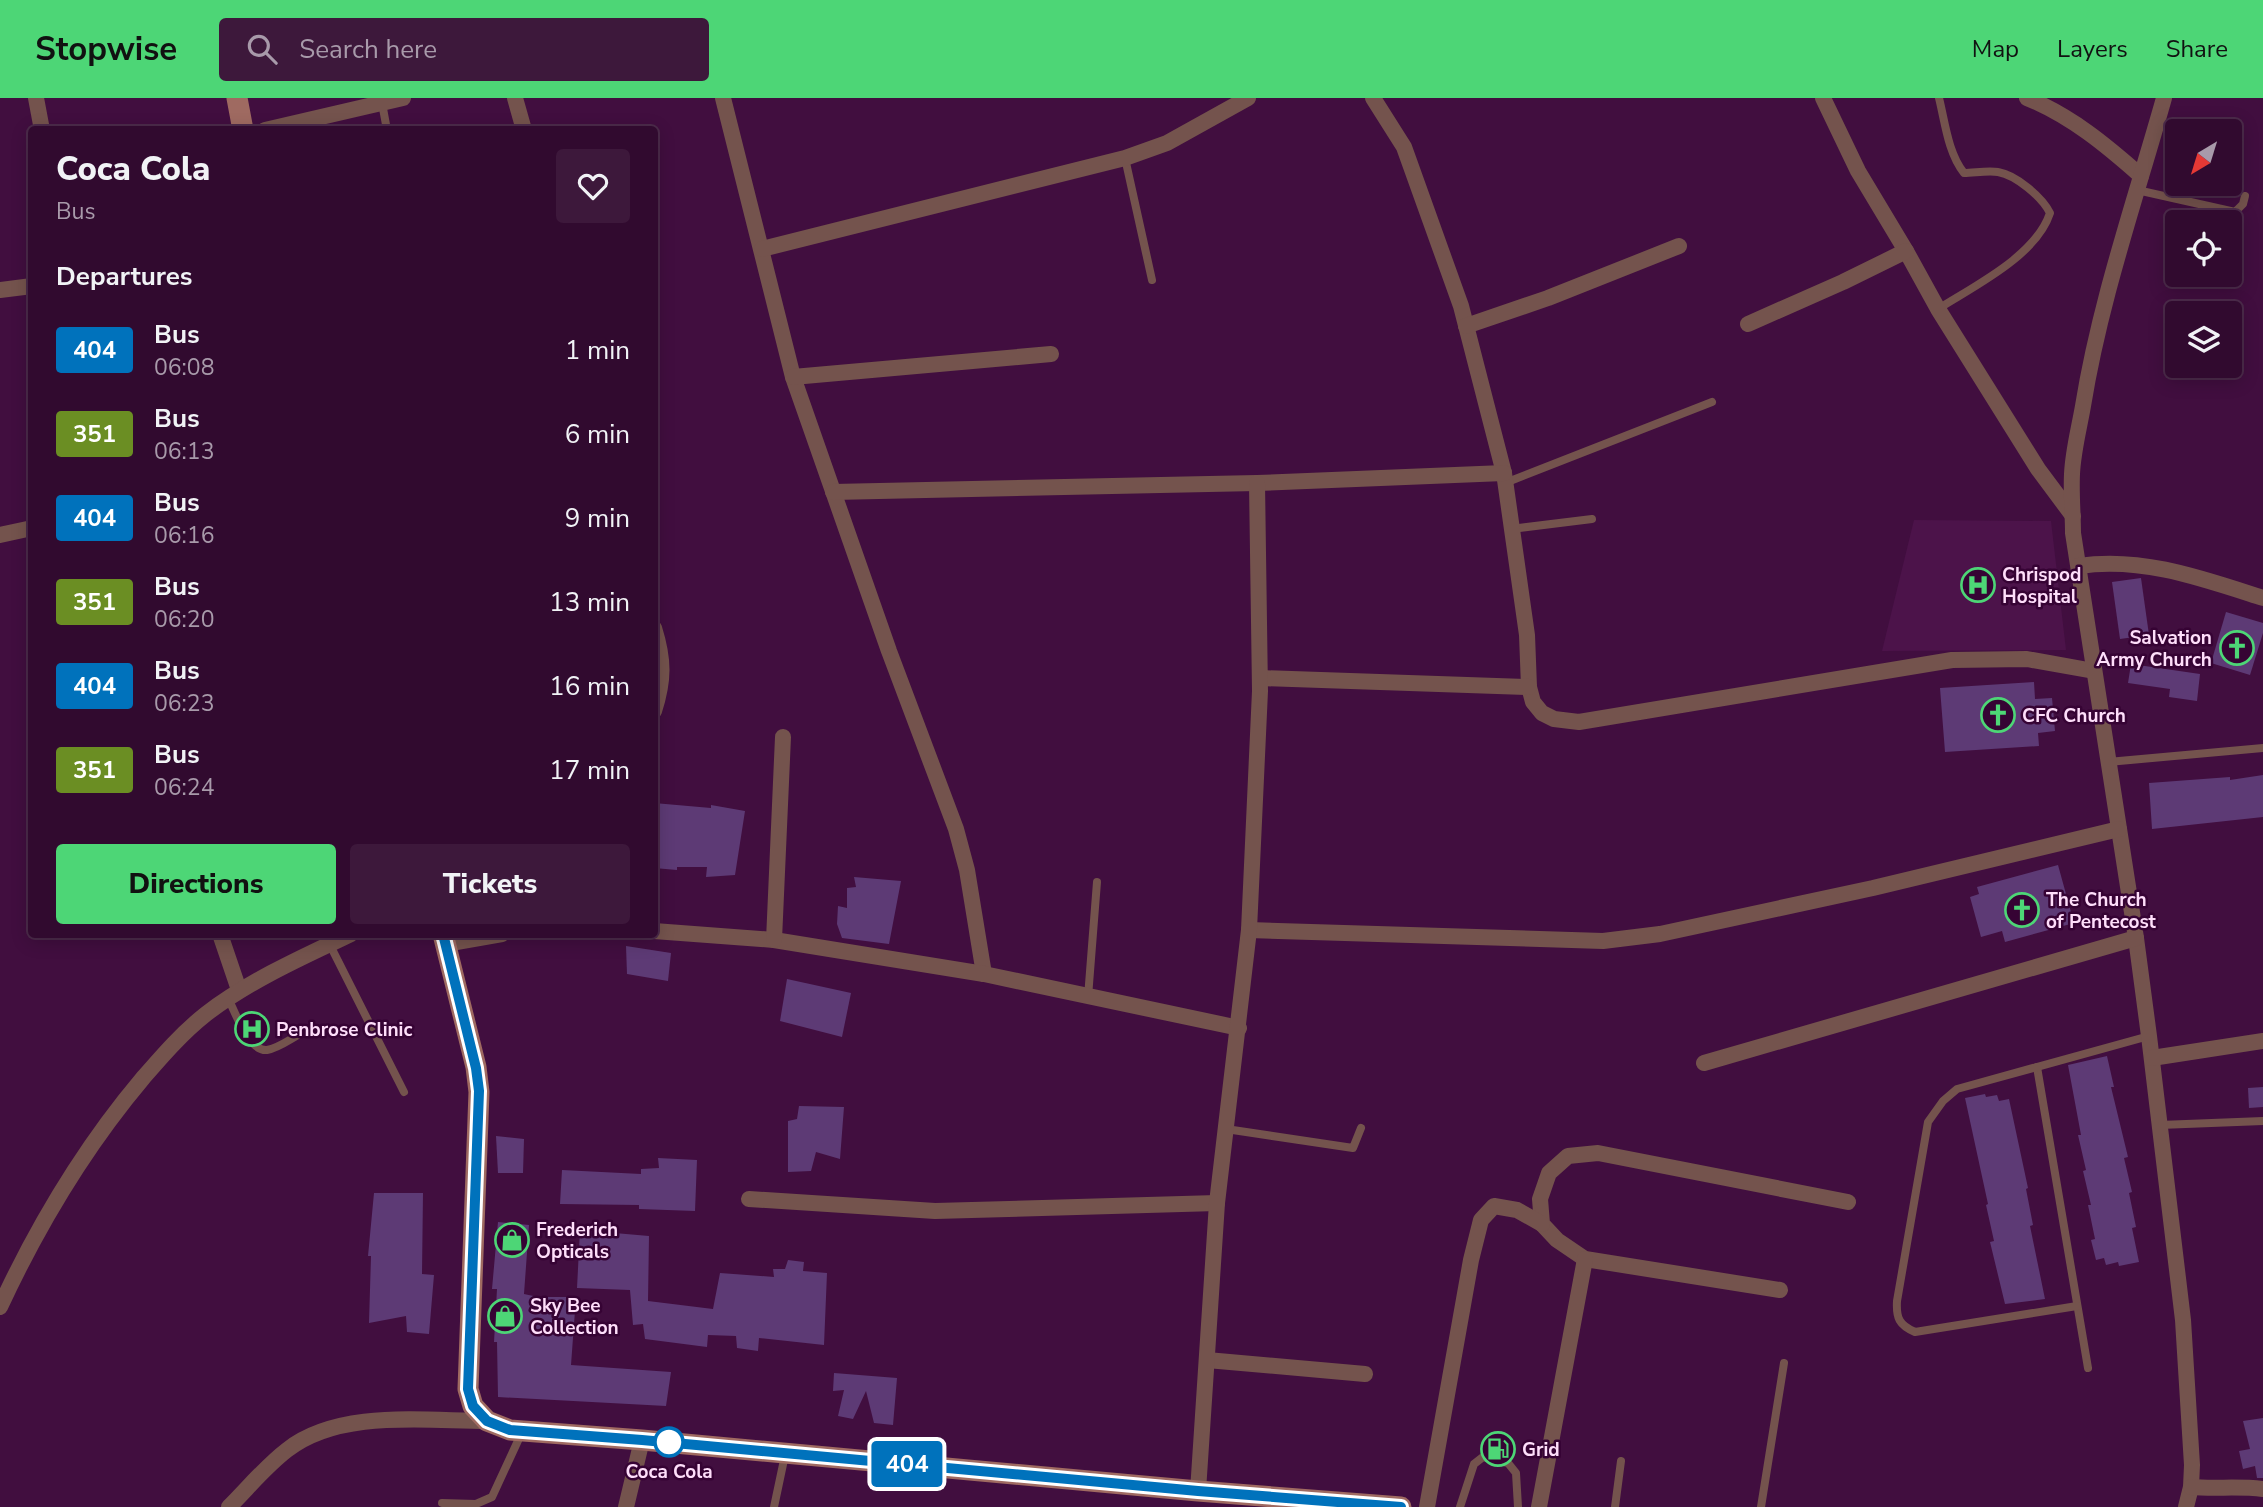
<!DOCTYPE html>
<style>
body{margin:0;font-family:"Nunito Sans",sans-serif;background:#3d183b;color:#f1f3f6;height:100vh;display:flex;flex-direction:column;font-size:26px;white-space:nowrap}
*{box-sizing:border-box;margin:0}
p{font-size:23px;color:#a89aaa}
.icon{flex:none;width:38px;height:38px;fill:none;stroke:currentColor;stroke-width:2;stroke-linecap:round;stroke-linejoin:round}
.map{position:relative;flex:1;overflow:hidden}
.details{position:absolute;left:28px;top:28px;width:630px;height:812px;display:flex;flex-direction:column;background:#310a2f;border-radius:7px;box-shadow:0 4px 18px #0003,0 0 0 2px #4c2b4b}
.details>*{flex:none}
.badge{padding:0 14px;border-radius:5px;font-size:24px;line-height:46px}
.needle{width:46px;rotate:218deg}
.tools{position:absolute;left:2165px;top:21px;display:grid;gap:14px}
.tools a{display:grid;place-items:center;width:77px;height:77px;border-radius:7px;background:#310a2f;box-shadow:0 4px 18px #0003,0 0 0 2px #4c2b4b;font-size:35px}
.map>.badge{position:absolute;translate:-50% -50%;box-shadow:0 0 0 4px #fff}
h2{padding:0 28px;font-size:26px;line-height:63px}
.round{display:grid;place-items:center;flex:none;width:74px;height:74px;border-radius:7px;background:#3d183b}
.overview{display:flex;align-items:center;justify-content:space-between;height:119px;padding:0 28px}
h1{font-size:33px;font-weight:800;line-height:52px}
.primary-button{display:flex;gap:14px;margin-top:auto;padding:14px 28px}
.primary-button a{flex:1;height:80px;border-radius:7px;background:#4dd676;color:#111;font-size:28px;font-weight:800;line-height:80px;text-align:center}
.primary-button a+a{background:#3d183b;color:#f1f3f6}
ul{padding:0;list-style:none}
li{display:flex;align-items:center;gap:21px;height:84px;padding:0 28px}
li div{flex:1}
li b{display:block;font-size:26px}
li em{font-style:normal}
li .badge{min-width:77px;font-weight:700;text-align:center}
header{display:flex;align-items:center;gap:42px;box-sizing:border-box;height:98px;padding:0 35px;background:#4dd676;color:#111}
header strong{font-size:33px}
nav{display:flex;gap:38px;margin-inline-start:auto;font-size:24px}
.search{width:490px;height:63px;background:#3d183b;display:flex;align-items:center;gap:18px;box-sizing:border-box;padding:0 24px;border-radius:7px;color:#a89aaa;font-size:26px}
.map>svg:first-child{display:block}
.built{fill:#4c134a}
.building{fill:#5d3a75}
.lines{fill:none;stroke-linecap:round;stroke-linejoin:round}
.lane{stroke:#74534d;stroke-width:8}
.street{stroke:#74534d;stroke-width:16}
.secondary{stroke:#9f6a61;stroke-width:21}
.line-casing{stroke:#fff;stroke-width:16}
.line{stroke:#0072bc;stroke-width:10}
.stop-dot{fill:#fff;stroke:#0072bc;stroke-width:3.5}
.labels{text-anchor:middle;stroke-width:5;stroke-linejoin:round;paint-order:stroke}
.poi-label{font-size:19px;font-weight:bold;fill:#fedefa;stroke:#360334;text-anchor:start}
.stop-label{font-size:19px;font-weight:bold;fill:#fedefa;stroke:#360334}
</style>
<header>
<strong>Stopwise</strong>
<div class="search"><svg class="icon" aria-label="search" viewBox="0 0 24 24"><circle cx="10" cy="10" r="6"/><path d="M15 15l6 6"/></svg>Search here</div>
<nav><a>Map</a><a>Layers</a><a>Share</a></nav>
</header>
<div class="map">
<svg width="2263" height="1409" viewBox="0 0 2263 1409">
<rect width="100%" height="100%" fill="#410e3f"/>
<path class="built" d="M1914,422L2051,423L2066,552L1882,553Z"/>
<g class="building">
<path d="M2141,480L2149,537L2120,541L2112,484Z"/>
<path d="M2226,514L2263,525V535L2250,577L2211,565Z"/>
<path d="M2131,566L2200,576L2197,603L2169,599L2170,591L2128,585Z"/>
<path d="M2034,584L2035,601L2052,600L2055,633L2038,635L2039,648L1945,654L1940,590Z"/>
<path d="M2263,677V719L2152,731L2149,685L2230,679V682Z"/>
<path d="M654,705L711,710V707L745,713L735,777L706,779L707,769H677V772L654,770Z"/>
<path d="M2058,767L2074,825L2005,844L2002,833L1981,839L1970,799L1979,796L1977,789Z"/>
<path d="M854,779L901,783L889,846L842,840L837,826L838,808L847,810V790L856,789Z"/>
<path d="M626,848L671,855L668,883L627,876Z"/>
<path d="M787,881L851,895L842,939L780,923Z"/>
<path d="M2107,958L2114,989H2111L2128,1059L2124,1060L2132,1094L2129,1095L2136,1129L2132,1130L2139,1164L2119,1168L2118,1164L2106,1167L2104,1160L2096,1162L2091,1142L2095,1141L2088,1107H2091L2083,1073L2086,1072L2078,1037H2081L2068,967Z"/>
<path d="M2263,989V1009L2249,1010L2248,990Z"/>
<path d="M1985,996L1986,999L1997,997L1999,1003L2009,1001L2028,1090L2026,1091L2033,1127L2030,1128L2045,1201L2005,1206L1990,1144L1994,1143L1986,1107L1988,1106L1965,1000Z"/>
<path d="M799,1008L844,1009L840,1061L816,1054L811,1073L788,1074V1023L797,1021Z"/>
<path d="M496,1038L524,1041L523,1075H498Z"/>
<path d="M658,1060L697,1062L695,1113L639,1111V1107L560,1106L562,1072L641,1076V1071L659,1070Z"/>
<path d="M374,1095H423L422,1176L434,1177L429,1236L407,1234L406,1218L369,1225L371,1158H368Z"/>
<path d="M498,1124L529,1127L524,1196L538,1199H576L571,1267L671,1274L666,1308L498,1299L497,1244H494L497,1191H492Z"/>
<path d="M580,1132L649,1138L648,1203L713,1211L720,1175L774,1179L773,1171H785L788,1162L804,1164L803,1173L827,1175L824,1247L759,1240L758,1253L737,1250L736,1238L708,1237L707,1249L645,1241L643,1226L633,1227L630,1192L577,1190Z"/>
<path d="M834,1275L897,1280L893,1327L874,1325L866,1293L853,1321L838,1318L844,1292L833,1293Z"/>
<path d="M2263,1320V1380H2257L2255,1368L2243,1371L2239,1353L2250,1351L2243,1323Z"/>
</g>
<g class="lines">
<g class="lane">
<path d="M382,5L387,32"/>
<path d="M1125,60L1152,182"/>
<path d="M2137,92L2235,114L2243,106L2245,98"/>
<path d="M1938,211C1974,188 2036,158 2050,115C2042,99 2016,77 1998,74C1988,72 1974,75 1964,75C1948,55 1945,24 1939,0"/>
<path d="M1505,385L1712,304"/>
<path d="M1511,431L1592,421"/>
<path d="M2108,664L2263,650"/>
<path d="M330,847L404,994"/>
<path d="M1088,899L1097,784"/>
<path d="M228,900C235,914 249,954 267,952C278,950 289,942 298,937"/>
<path d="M2037,969L2088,1270"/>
<path d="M2160,1027L2263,1023"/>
<path d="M1226,1031L1353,1050L1361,1030"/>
<path d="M2077,1208L1915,1234C1899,1227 1896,1220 1897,1203L1928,1024L1943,1003L1957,991L2149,938"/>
<path d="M442,1405L476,1406L492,1399L522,1334"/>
<path d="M774,1409L785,1357"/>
<path d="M1460,1409L1474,1366L1483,1359L1508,1365L1516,1375L1518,1409"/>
<path d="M1615,1409L1621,1363"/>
<path d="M1761,1409L1784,1265"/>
</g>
<g class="street">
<path d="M36,0L42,32"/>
<path d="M515,0L524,32"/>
<path d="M723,0L793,279L889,553L956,731L967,772L984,876"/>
<path d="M1373,0L1404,49L1461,208L1504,375L1527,537L1529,589L1533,604L1542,615L1554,621L1579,624L1952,562L2027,561L2094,573"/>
<path d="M1823,0L1858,73L1906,153L1938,211L2038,371L2073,418"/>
<path d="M2027,0C2071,18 2106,47 2141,78"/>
<path d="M2164,0C2135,103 2100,203 2083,308C2079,331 2073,353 2072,376C2071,396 2073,416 2073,435L2136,840L2149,938L2183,1222L2192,1367L2191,1389L2186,1409"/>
<path d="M265,32L403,0"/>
<path d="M762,151L1125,60L1167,45L1248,0"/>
<path d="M0,192L32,188"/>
<path d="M1748,226L1843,184L1906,153"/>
<path d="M1466,228L1548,200L1679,148"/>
<path d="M793,279L1051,256"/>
<path d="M833,394L1257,385L1504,375"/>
<path d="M0,437L32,430"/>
<path d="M2079,468C2141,458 2204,481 2263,500"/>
<path d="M654,530C664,562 664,582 654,613"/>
<path d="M1260,580L1529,589"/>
<path d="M1249,832L1603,843L1660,836L1873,790L2119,731"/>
<path d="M654,833L774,842L984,876L1239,930"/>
<path d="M220,836L239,892"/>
<path d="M774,842L783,639"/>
<path d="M445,846L502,836"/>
<path d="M2152,960L2263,943"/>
<path d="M1704,965L2136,840"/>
<path d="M749,1101L935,1113L1217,1105"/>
<path d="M1780,1192L1585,1161L1557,1142L1542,1126L1540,1101L1549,1075L1568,1058L1598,1055L1848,1104"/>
<path d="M0,1209C38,1127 84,1050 143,980C163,957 182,935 206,916C249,883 302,859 351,836"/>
<path d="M1207,1262L1365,1276"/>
<path d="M2191,1389C2215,1391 2239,1388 2263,1391"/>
<path d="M1198,1393L1217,1105L1249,832L1260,593L1257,385"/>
<path d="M229,1409C248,1390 266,1368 287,1352C339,1311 425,1323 487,1323"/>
<path d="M626,1409L642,1342"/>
<path d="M1427,1409L1471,1162L1481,1122L1494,1108L1517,1112L1542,1126"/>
<path d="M1539,1409L1585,1161"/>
</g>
<g class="secondary">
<path d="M237,0L243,32"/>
<path d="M443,836L476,969L479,994L468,1291L473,1308L487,1323L510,1332L642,1342L1198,1393L1401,1409"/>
</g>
</g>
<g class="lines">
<g class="line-casing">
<path id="line" d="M443,836L476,970L479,993L468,1291L473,1308L487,1323L510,1332L642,1342L1198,1393L1401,1409"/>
</g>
<use href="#line" class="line"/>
</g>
<defs>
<g id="hospital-ring" transform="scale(1.75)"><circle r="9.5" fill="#360334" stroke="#4dd676" stroke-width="1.5"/><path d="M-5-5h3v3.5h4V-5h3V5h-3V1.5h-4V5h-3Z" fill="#4dd676"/></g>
<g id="church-ring" transform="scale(1.75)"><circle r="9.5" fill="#360334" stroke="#4dd676" stroke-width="1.5"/><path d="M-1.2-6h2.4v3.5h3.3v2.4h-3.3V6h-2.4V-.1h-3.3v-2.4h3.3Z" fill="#4dd676"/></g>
<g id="shop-ring" transform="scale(1.75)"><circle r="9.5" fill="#360334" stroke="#4dd676" stroke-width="1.5"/><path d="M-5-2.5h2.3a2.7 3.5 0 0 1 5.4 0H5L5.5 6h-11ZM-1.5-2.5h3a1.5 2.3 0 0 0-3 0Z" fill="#4dd676"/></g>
<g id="fuel-ring" transform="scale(1.75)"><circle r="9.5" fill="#360334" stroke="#4dd676" stroke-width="1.5"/><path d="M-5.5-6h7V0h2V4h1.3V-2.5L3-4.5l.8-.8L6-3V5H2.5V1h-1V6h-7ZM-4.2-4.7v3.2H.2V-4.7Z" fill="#4dd676"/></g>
</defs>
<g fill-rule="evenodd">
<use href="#hospital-ring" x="1978" y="487"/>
<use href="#church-ring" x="2237" y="550"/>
<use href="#church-ring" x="1998" y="617"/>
<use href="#church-ring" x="2022" y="812"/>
<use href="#hospital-ring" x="252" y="931"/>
<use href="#shop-ring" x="512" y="1142"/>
<use href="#shop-ring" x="505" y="1218"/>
<use href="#fuel-ring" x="1498" y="1351"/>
</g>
<circle class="stop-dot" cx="669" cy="1344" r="14"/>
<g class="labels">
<g class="poi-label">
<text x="2002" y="483">Chrispod<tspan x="2002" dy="22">Hospital</tspan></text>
<text x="2212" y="546" text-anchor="end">Salvation<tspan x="2212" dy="22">Army Church</tspan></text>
<text x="2022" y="624">CFC Church</text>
<text x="2046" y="808">The Church<tspan x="2046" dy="22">of Pentecost</tspan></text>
<text x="276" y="938">Penbrose Clinic</text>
<text x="536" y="1138">Frederich<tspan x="536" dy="22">Opticals</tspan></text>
<text x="530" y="1214">Sky Bee<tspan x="530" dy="22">Collection</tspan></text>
<text x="1522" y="1358">Grid</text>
</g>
<g class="stop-label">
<text x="669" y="1380">Coca Cola</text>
</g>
</g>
</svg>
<div class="tools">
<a><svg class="needle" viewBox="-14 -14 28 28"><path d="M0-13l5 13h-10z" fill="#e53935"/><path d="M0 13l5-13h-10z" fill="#a89aaa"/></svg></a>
<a><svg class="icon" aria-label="locate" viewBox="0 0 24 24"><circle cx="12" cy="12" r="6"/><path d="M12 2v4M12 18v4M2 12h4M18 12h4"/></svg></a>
<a><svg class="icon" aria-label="layers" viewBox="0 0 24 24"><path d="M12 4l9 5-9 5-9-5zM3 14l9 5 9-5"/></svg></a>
</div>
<b class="badge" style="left:907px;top:1366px;background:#0072bc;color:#fff">404</b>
<section class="details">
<div class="overview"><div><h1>Coca Cola</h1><p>Bus</p></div><a class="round"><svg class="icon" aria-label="heart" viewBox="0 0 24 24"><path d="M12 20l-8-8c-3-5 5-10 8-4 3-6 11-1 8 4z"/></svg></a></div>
<h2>Departures</h2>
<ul>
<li><span class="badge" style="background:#0072bc;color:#fff">404</span><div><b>Bus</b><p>06:08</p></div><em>1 min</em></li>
<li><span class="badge" style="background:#6b8e23;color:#fff">351</span><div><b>Bus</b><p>06:13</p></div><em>6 min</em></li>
<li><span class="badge" style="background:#0072bc;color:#fff">404</span><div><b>Bus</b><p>06:16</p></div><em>9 min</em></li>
<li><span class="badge" style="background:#6b8e23;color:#fff">351</span><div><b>Bus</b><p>06:20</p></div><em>13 min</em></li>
<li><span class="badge" style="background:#0072bc;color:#fff">404</span><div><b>Bus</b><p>06:23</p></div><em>16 min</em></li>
<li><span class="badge" style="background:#6b8e23;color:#fff">351</span><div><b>Bus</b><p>06:24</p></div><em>17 min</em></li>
</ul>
<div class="primary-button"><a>Directions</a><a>Tickets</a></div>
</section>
</div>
